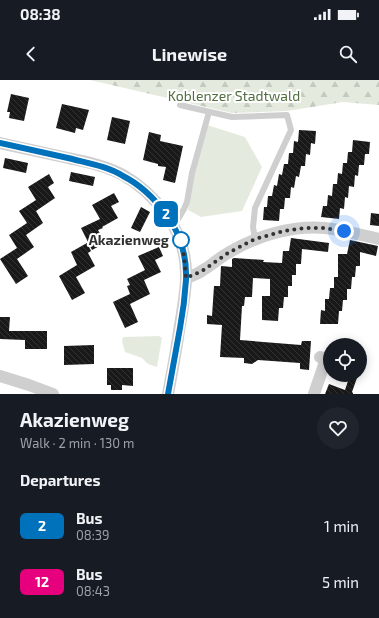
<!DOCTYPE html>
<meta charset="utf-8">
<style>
body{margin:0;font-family:"Exo 2",sans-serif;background:#20242c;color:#f1f3f6;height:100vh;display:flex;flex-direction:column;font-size:15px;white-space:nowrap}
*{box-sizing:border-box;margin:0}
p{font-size:13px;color:#9ea1a6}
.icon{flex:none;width:22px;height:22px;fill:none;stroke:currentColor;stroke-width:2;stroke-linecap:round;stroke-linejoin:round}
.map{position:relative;height:314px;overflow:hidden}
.drawer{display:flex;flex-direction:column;background:#171b24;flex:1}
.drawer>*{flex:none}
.badge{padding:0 8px;border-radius:6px;font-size:14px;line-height:26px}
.controls{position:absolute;left:323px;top:258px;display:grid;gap:8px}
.controls a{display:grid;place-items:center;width:44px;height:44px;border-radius:50%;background:#171b24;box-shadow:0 2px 10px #0003;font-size:20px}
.you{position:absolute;width:20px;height:20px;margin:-10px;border:3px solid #fff;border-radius:50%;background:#1a73e8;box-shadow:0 0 0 6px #1a73e833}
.map>.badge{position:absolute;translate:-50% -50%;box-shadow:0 0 0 2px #fff}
h2{padding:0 20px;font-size:15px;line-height:36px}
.round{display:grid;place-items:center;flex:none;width:42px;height:42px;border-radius:21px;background:#20242c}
.headline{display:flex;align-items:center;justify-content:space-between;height:68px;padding:0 20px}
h1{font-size:19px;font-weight:700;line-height:30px}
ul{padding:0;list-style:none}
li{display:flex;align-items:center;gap:12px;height:56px;padding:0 20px}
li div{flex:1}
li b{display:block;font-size:15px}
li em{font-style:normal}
li .badge{min-width:44px;font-weight:700;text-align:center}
.status{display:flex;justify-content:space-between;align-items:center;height:28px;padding:0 20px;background:#171b24;direction:ltr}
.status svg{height:11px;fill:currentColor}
header{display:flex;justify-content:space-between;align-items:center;height:52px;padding:0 20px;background:#171b24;font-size:18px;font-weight:700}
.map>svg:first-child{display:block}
.green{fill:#e4ebde}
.forest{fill:url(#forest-firs)}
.building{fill:url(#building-back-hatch)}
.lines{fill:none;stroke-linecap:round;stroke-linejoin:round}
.lane{stroke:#cfcfcf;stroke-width:6}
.street{stroke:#cfcfcf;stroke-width:12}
.line-casing{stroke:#fff;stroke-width:9}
.line{stroke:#0072bc;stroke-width:6}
.walk{stroke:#323232;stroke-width:4;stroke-dasharray:0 7.2}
.stop-dot{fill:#fff;stroke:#0072bc;stroke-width:2}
.labels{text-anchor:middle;stroke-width:4;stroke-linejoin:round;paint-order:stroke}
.park-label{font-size:14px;fill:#526e40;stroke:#fff}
.stop-label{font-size:14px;font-weight:bold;fill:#323232;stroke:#fff;text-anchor:end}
</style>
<div class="status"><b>08:38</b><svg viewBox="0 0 49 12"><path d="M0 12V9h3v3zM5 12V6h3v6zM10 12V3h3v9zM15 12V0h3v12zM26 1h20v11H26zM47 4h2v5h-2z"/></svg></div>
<header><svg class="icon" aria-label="back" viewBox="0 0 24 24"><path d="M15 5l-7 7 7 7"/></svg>Linewise<svg class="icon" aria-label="search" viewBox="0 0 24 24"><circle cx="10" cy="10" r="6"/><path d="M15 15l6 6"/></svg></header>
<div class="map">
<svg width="379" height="314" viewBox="0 0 379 314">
<defs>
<pattern id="forest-firs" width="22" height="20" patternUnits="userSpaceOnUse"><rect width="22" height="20" fill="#e4ebde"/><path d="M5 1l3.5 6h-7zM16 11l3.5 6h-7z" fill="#c4cabf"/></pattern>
<pattern id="building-back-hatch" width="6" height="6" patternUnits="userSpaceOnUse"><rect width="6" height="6" fill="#191919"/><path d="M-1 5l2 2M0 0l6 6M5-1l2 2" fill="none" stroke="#323232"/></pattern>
</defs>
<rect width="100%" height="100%" fill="#fff"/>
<g class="green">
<path d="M207,45L245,57L262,87L242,131L201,137L188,130L194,94Z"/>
<path d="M159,256L162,258L157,287L148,284L142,278L125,272L122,261L123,257Z"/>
</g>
<path class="forest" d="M90,0H379V25L343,22L287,31L232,33Z"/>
<g class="building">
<path d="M11,14L29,18L24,41L9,38L10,32H7Z"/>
<path d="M62,24L89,30L83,50L76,48L75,53L56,48Z"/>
<path d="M112,37L130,41L125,64L107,60Z"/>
<path d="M299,50L316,51L315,64L311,63L310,75L306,74L305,86H301L299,97L296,96L294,108L291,107L290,118H285L284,129H280L279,141L263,140L264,127H267L268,116H272L274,105L277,106L279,94L282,95L284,84H288L289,73H293L294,61L298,62Z"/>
<path d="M149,52L161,55L160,61L183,66L175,103L163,100L166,87L158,86V84L143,80Z"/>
<path d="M353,60L370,62L369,74H365L364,85H359L358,96L355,95L354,107L349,106L348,118L345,117L344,129L340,128L339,139L321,137L323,126H327L328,115L332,116L333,104H337L338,93L342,94L343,83H347L348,72H352Z"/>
<path d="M5,78L28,83L26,93L3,88Z"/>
<path d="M71,92L95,97L93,106L69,101Z"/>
<path d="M49,94L54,103L48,107L55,118L36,131L43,143L26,155L34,167L17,179L28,196L16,204L0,179L17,168L9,155L27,143L19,131L36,120L28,107Z"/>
<path d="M114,113L119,122L111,126L118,138L102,147L103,148L98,150L105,163L92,170L81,148L100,139L92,125Z"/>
<path d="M141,127L150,132L140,152L131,148Z"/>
<path d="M371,133L379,134V146L370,145Z"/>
<path d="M291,158L329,163L328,172L302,169L301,184H296V195H292V206H288V217H284L283,228H279L278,241L262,240V216H270V199L253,198L252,217H245L244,226H242L240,260L301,265L302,261H311L309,290L300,289V283L258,280L252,284L244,283V278L220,277L222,245L207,244V235L212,236L214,206H220L221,186L232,187V179L234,178L264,180L263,182L282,183L283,171H289Z"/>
<path d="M350,160L378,166L376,176L360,172V186H356L355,197H352L351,209H347V220H343L342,231H339L338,244H320L321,230L325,231V219H329L330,208H334V197H338V174H347Z"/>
<path d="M87,163L91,171L88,173L95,186L76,197L85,213L72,220L59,196L77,185L71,172Z"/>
<path d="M159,167L163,176L155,180L161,192L144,200L150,214L130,224L138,242L125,248L113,222L130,214L127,206L130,205L127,199L145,190L138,176Z"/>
<path d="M0,237H10L9,251H47V269H25V260L0,259Z"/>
<path d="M94,265V284L64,285V266Z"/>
<path d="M107,288H133V306L122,305V310H111V305H107Z"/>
<path d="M350,295H358L352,312L353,313V314H325L329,304L345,310Z"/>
</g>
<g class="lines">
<g class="lane">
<path d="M180,25L232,37L287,35L291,50L255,128L253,147L255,159"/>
<path d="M174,146L184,129L187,122L192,93L209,32"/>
</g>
<g class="street">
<path d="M0,63C23,68 46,73 68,78C87,82 107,86 123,95C141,105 154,118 166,134C180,153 187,176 186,200C185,217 182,234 179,251C176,272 172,293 168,314"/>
<path d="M186,198C192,196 198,194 203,190C212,185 219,178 228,173C256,156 292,145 325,148C343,150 361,155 379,159"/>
<path d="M0,296L29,305L53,314"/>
<path d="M314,314L326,279L320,277"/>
</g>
</g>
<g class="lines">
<g class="line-casing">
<path id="line" d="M0,63C23,68 46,73 68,78C87,83 107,86 123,96C141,105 154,118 166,134C180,153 187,176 186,200C185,216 183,232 180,248C176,270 172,292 168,314"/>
</g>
<use href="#line" class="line"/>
<path class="walk" d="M181,160L184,176L186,198L202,191L228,173L255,159L284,151L304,148H324L344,151"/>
</g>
<circle class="stop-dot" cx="181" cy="160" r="8"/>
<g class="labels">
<g class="park-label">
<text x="234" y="21">Koblenzer Stadtwald</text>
</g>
<g class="stop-label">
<text x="169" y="165">Akazienweg</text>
</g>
</g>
</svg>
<div class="controls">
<a><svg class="icon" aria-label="locate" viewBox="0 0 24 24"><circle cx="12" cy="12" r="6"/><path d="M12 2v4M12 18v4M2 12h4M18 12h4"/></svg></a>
</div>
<div class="you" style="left:344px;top:151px"></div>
<b class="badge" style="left:166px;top:134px;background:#0072bc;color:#fff">2</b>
</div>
<section class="drawer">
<div class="headline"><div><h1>Akazienweg</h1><p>Walk · 2 min · 130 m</p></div><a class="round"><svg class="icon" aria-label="heart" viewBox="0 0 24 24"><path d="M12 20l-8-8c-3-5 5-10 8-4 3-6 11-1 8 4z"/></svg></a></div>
<h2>Departures</h2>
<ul>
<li><span class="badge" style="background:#0072bc;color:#fff">2</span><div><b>Bus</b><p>08:39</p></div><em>1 min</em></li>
<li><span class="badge" style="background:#e6007e;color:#fff">12</span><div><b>Bus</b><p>08:43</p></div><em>5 min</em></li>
</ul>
</section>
